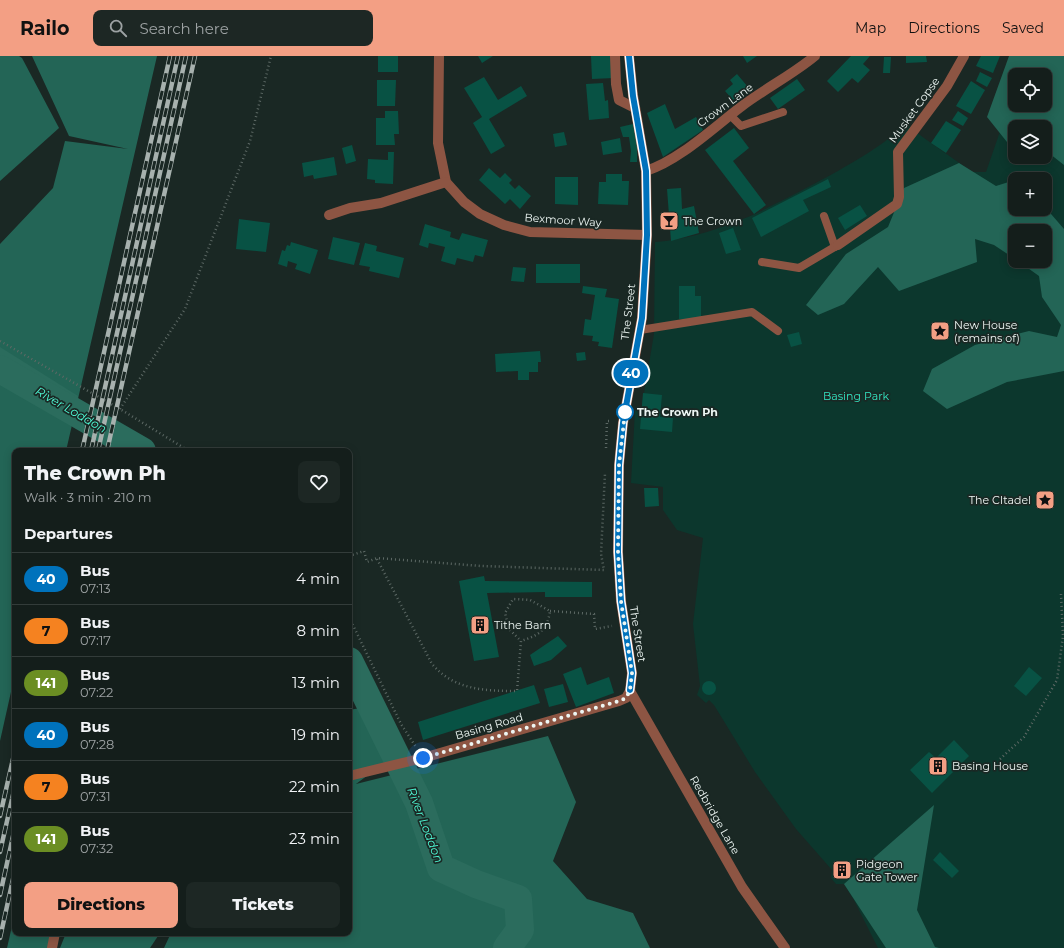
<!DOCTYPE html>
<meta charset="utf-8">
<style>
body{margin:0;font-family:Montserrat,sans-serif;background:#1d2724;color:#f1f3f6;height:100vh;display:flex;flex-direction:column;font-size:15px;white-space:nowrap}
*{box-sizing:border-box;margin:0}
p{font-size:13px;color:#9da2a3}
.icon{flex:none;width:22px;height:22px;fill:none;stroke:currentColor;stroke-width:2;stroke-linecap:round;stroke-linejoin:round}
.map{position:relative;flex:1;overflow:hidden}
.drawer{position:absolute;left:12px;top:392px;width:340px;height:488px;display:flex;flex-direction:column;background:#141e1b;border-radius:8px;box-shadow:0 2px 10px #0003,0 0 0 1px #333c3a}
.drawer>*{flex:none}
.badge{padding:0 8px;border-radius:13px;font-size:14px;line-height:26px}
.buttons{position:absolute;left:1008px;top:12px;display:grid;gap:8px}
.buttons a{display:grid;place-items:center;width:44px;height:44px;border-radius:8px;background:#141e1b;box-shadow:0 2px 10px #0003,0 0 0 1px #333c3a;font-size:20px}
.you{position:absolute;width:20px;height:20px;margin:-10px;border:3px solid #fff;border-radius:50%;background:#1a73e8;box-shadow:0 0 0 6px #1a73e833}
.map>.badge{position:absolute;translate:-50% -50%;box-shadow:0 0 0 2px #fff}
h2{padding:0 12px;font-size:15px;line-height:36px}
.round{display:grid;place-items:center;flex:none;width:42px;height:42px;border-radius:8px;background:#1d2724}
.summary{display:flex;align-items:center;justify-content:space-between;height:68px;padding:0 12px}
h1{font-size:19px;font-weight:800;line-height:30px}
.primary-button{display:flex;gap:8px;margin-top:auto;padding:8px 12px}
.primary-button a{flex:1;height:46px;border-radius:8px;background:#f39f84;color:#111;font-size:16px;font-weight:800;line-height:46px;text-align:center}
.primary-button a+a{background:#1d2724;color:#f1f3f6}
ul{padding:0;list-style:none}
li{display:flex;align-items:center;gap:12px;height:52px;padding:0 12px;border-top:1px solid #333c3a}
li div{flex:1}
li b{display:block;font-size:15px}
li em{font-style:normal}
li .badge{min-width:44px;font-weight:700;text-align:center}
header{display:flex;align-items:center;gap:24px;box-sizing:border-box;height:56px;padding:0 20px;background:#f39f84;color:#111}
header strong{font-size:19px}
nav{display:flex;gap:22px;margin-inline-start:auto;font-size:14px}
.search{width:280px;height:36px;background:#1d2724;display:flex;align-items:center;gap:10px;box-sizing:border-box;padding:0 14px;border-radius:8px;color:#9da2a3;font-size:15px}
.map>svg:first-child{display:block}
.green{fill:#0c372d;fill-rule:evenodd}
.forest{fill:#236556;fill-rule:evenodd}
.water{fill:#2b6c5d}
.lines{fill:none;stroke-linecap:round;stroke-linejoin:round}
.river{stroke:#2b6c5d;stroke-width:28}
.building{fill:#085244}
.path{stroke:#5d6965;stroke-width:2.5;stroke-dasharray:1 3;stroke-linecap:butt}
.service{stroke:#8d5543;stroke-width:8}
.minor{stroke:#8d5543;stroke-width:10}
.tertiary{stroke:#8d5543;stroke-width:10}
.rail-casing{stroke:#a7b1ae;stroke-width:4.5}
.rail{stroke:#1a2824;stroke-width:3;stroke-dasharray:9;stroke-linecap:butt}
.line-casing{stroke:#fff;stroke-width:9}
.line{stroke:#0072bc;stroke-width:6}
.walk{stroke:#edf6f3;stroke-width:4;stroke-dasharray:0 7.2}
.stop-dot{fill:#fff;stroke:#0072bc;stroke-width:2}
.labels{text-anchor:middle;stroke-width:3.5;stroke-linejoin:round;paint-order:stroke}
.street-label{font-size:11px;fill:#edf6f3;stroke:#1a2824}
.poi-label{font-size:11px;fill:#edf6f3;stroke:#1a2824;text-anchor:start}
.park-label{font-size:11px;fill:#32e8c4;stroke:#1a2824}
.stop-label{font-size:11px;font-weight:bold;fill:#edf6f3;stroke:#1a2824;text-anchor:start}
.water-label{font-size:12px;font-style:italic;fill:#4ffad6;stroke:#1a2824}
</style>
<header>
<strong>Railo</strong>
<div class="search"><svg class="icon" aria-label="search" viewBox="0 0 24 24"><circle cx="10" cy="10" r="6"/><path d="M15 15l6 6"/></svg>Search here</div>
<nav><a>Map</a><a>Directions</a><a>Saved</a></nav>
</header>
<div class="map">
<svg width="1064" height="892" viewBox="0 0 1064 892">
<rect width="100%" height="100%" fill="#1a2824"/>
<path class="green" d="M1064,0V892H878L854,844L844,828H836L831,822L832,814L796,773L755,716L714,649L709,644L706,647L697,639L700,630L693,568L703,482L677,474L663,454V431L631,427L635,354L641,355L654,278L655,186C688,184 725,171 755,158C778,147 900,87 903,66L924,82L972,116H986L1015,32V49H1045V19ZM1015,71H1045V101H1015ZM1015,123H1045V153H1015ZM1015,175H1045V205H1015Z"/>
<g class="forest">
<path d="M0,0H19L22,2L59,72L0,125Z"/>
<path d="M32,0H157L66,395H15V618L0,685V188L53,132L65,85L128,93L69,80Z"/>
<path d="M1009,0H1064V109L1045,94V71H1015V96L987,61ZM1015,19H1045V49H1015Z"/>
<path d="M959,107L996,130L1015,124V153H1045V151L1064,173V315L1007,326L947,353L923,335L932,313L975,289L1029,275L1057,281L1061,269L1042,241L1039,220L1018,205H1045V175H1015V203L994,189L975,183L977,206L899,235L878,211L844,248L818,259L806,249L846,198L888,171L904,132Z"/>
<path d="M366,651L392,701L356,728L548,680L576,746L553,805L587,843L633,857L650,892H164L171,877H349V654Z"/>
<path d="M934,749L917,854L935,891L939,892H886L844,828Z"/>
<path d="M15,857V877H54L50,892H7Z"/>
<path d="M66,877H160L150,892H60Z"/>
</g>
<path class="water" d="M0,291L78,340L74,361L20,331L0,316Z"/>
<g class="lines">
<g class="river">
<path d="M0,313L142,395"/>
<path d="M349,605L419,747L441,812L476,828L518,843L520,874L507,892"/>
</g>
</g>
<g class="building">
<rect x="378" y="0" width="20" height="16"/>
<path d="M478,0H493L482,7Z"/>
<path d="M591,0H613L614,22L592,23Z"/>
<path d="M743,0H757L747,7Z"/>
<path d="M851,0H870L863,8L870,14L858,27L852,22L838,36L827,25Z"/>
<path d="M906,0H926L927,6L906,7Z"/>
<path d="M981,0H1000L993,17L976,10Z"/>
<path d="M884,1H891L890,17H883Z"/>
<path d="M980,16L992,22L987,31L976,25Z"/>
<path d="M737,18L748,31L733,44L725,35L733,28L730,24Z"/>
<path d="M484,21L498,44L521,30L527,40L489,63L505,90L491,98L473,67L482,61L464,32Z"/>
<path d="M797,23L805,34L778,53L770,42Z"/>
<path d="M377,24H396L395,50H377Z"/>
<path d="M971,25L985,34L971,58L956,50Z"/>
<path d="M603,27L605,45L608,44L609,62L589,64L586,28Z"/>
<path d="M665,48L675,73L696,61L703,74L663,101L647,57Z"/>
<path d="M385,55H398L399,78H394L395,89H376V62H385Z"/>
<path d="M958,55L968,62L963,70L952,64Z"/>
<path d="M946,65L961,74L946,97L931,87Z"/>
<path d="M633,68L637,87V106H630L631,95L629,81H623L620,71Z"/>
<path d="M734,72L749,92L733,105L766,149L754,158L705,94Z"/>
<path d="M564,76L567,89L555,91L553,78Z"/>
<path d="M620,82L622,96L603,99L601,86Z"/>
<path d="M352,89L356,105L346,108L342,92Z"/>
<path d="M388,96H394L393,128L375,127V124L367,123L368,103L388,104Z"/>
<path d="M334,101L337,119L314,123L313,119L304,121L302,107Z"/>
<path d="M489,112L500,122L505,117L512,124L509,127L515,133L519,129L531,140L520,153L510,143L505,148L479,124Z"/>
<path d="M606,118H622V125H629L628,149L598,148L599,126H606Z"/>
<path d="M555,121H578V149L555,148Z"/>
<path d="M828,123L831,131L803,144L809,155L761,181L752,162Z"/>
<path d="M681,132L682,153L694,150L699,177L671,185L667,133Z"/>
<path d="M860,149L867,160L845,174L838,162Z"/>
<path d="M239,163L270,167L266,196L236,193Z"/>
<path d="M425,168L451,176L450,181L459,184L462,177L488,184L483,201L475,199L473,206L457,202L455,209L441,205L445,191L429,187L428,192L419,189Z"/>
<path d="M733,172L741,194L726,198L719,177Z"/>
<path d="M333,181L360,187L354,209L328,203Z"/>
<path d="M291,186L318,194L310,218L295,213L297,208L288,205L287,211L278,208L282,194L285,195L287,189L290,190Z"/>
<path d="M365,187L377,190L376,195L404,202L399,222L369,215L370,211L359,209Z"/>
<rect x="536" y="208" width="44" height="19"/>
<path d="M513,211L526,212L524,226L511,225Z"/>
<path d="M583,230L607,233L605,241L619,243L612,292L598,290L599,286L592,285L593,280L583,279L585,263L591,264L595,239L582,237Z"/>
<path d="M679,230H695V240H701V264L679,263Z"/>
<path d="M799,276L802,288L791,291L787,279Z"/>
<path d="M540,295L541,306H538V316H529V324H518V315L496,316L495,298Z"/>
<path d="M585,296L586,304L577,305L576,297Z"/>
<path d="M643,337L662,339L660,361L673,362L672,376L640,373Z"/>
<path d="M644,432H658L659,450L645,451Z"/>
<path d="M484,520L485,525L592,526V541H545V536L487,537L499,601L474,605L459,525Z"/>
<path d="M558,580L567,590L551,604L534,610L530,599Z"/>
<path d="M581,611L587,629L609,621L614,637L576,651L563,618Z"/>
<path d="M1029,611L1042,622L1026,640L1014,630Z"/>
<circle cx="709" cy="632" r="7"/>
<path d="M563,628L568,646L549,651L544,633Z"/>
<path d="M534,629L540,647L423,684L418,666Z"/>
<path d="M954,684L969,700L932,737L910,714L929,696L936,702Z"/>
<path d="M940,796L959,815L952,822L933,804Z"/>
<circle cx="842" cy="814" r="7"/>
</g>
<g class="lines">
<g class="path">
<path d="M0,285L120,353L189,395"/>
<path d="M120,353L185,253L250,85L271,0"/>
<path d="M606,392L607,365H611"/>
<path d="M349,500L364,495L367,506L377,502L481,510L604,514L601,498L605,417"/>
<path d="M377,503L432,608C454,634 485,635 517,635L521,585L509,573L505,557L513,543L530,544L550,555C547,575 539,579 521,585"/>
<path d="M550,555L594,558L595,573L612,570"/>
<path d="M349,561L401,668L416,691"/>
<path d="M1000,703L1024,681L1057,624L1063,580L1061,538"/>
</g>
<g class="service">
<path d="M730,59L741,70L783,56"/>
<path d="M824,160L835,191"/>
<path d="M762,206L799,212L838,189"/>
<path d="M640,274L752,256L778,275"/>
</g>
<g class="minor">
<path d="M439,0L438,87L446,126L464,146L480,158L504,169L530,176L647,179"/>
<path d="M615,0L616,28L619,44L635,52"/>
<path d="M629,0L633,39L646,115L647,179L642,262L623,367L619,409L618,496L621,545L632,617L630,635L742,831L785,892"/>
<path d="M646,115C680,104 714,71 742,50C766,32 792,19 815,0"/>
<path d="M329,159L350,152L381,147L446,126"/>
<path d="M838,189L897,148L899,141L898,96L947,30L964,0"/>
</g>
<g class="tertiary">
<path d="M349,720L423,702L619,645L626,642L630,635"/>
<path d="M52,892L55,877"/>
</g>
<g class="rail-casing">
<g id="rail">
<path d="M82,395L170,0"/>
<path d="M91,395L178,0"/>
<path d="M98,395L186,0"/>
<path d="M107,395L195,0"/>
<path d="M0,760L15,694"/>
<path d="M0,796L15,730"/>
<path d="M0,839L15,771"/>
<path d="M0,882L15,814"/>
</g>
</g>
<use href="#rail" class="rail"/>
</g>
<g class="lines">
<g class="line-casing">
<path id="line" d="M629,0L633,40L646,115L647,179L642,262L623,367L619,409L618,496L621,545L632,617L630,634"/>
</g>
<use href="#line" class="line"/>
<path class="walk" d="M423,702L619,645L626,642L630,634L632,617L621,545L618,496L619,409L625,356"/>
</g>
<defs>
<g id="bar-square" transform="scale(1)"><rect x="-9" y="-9" width="18" height="18" rx="4" fill="#f39f84" stroke="#1a2824"/><path d="M-6-5H6L.8 .8V4.5H3.5V6h-7V4.5H-.8V.8Z" fill="#111"/></g>
<g id="sight-square" transform="scale(1)"><rect x="-9" y="-9" width="18" height="18" rx="4" fill="#f39f84" stroke="#1a2824"/><path d="M0-6L1.8-2.2L6-1.7L2.9 1.2L3.7 5.4L0 3.3L-3.7 5.4L-2.9 1.2L-6-1.7L-1.8-2.2Z" fill="#111"/></g>
<g id="building-square" transform="scale(1)"><rect x="-9" y="-9" width="18" height="18" rx="4" fill="#f39f84" stroke="#1a2824"/><path d="M-4-6H4V6H1V3H-1V6H-4ZM-2.5-4.3h1.7v1.8h-1.7ZM.8-4.3h1.7v1.8H.8ZM-2.5-1h1.7V.8h-1.7ZM.8-1h1.7V.8H.8Z" fill="#111"/></g>
</defs>
<g fill-rule="evenodd">
<use href="#bar-square" x="669" y="165"/>
<use href="#sight-square" x="940" y="275"/>
<use href="#sight-square" x="1045" y="444"/>
<use href="#building-square" x="480" y="569"/>
<use href="#building-square" x="938" y="710"/>
<use href="#building-square" x="842" y="814"/>
</g>
<circle class="stop-dot" cx="625" cy="356" r="8"/>
<g class="labels">
<g class="street-label">
<text transform="translate(725 49) rotate(-36)" y="4">Crown Lane</text>
<text transform="translate(914 54) rotate(-54)" y="4">Musket Copse</text>
<text transform="translate(563 164) rotate(4)" y="4">Bexmoor Way</text>
<text transform="translate(628 256) rotate(-83)" y="4">The Street</text>
<text transform="translate(638 578) rotate(81)" y="4">The Street</text>
<text transform="translate(489 670) rotate(-16)" y="4">Basing Road</text>
<text transform="translate(715 759) rotate(60)" y="4">Redbridge Lane</text>
</g>
<g class="poi-label">
<text x="683" y="169">The Crown</text>
<text x="954" y="273">New House<tspan x="954" dy="13">(remains of)</tspan></text>
<text x="1031" y="448" text-anchor="end">The CItadel</text>
<text x="494" y="573">Tithe Barn</text>
<text x="952" y="714">Basing House</text>
<text x="856" y="812">Pidgeon<tspan x="856" dy="13">Gate Tower</tspan></text>
</g>
<g class="park-label">
<text x="856" y="344">Basing Park</text>
</g>
<g class="stop-label">
<text x="637" y="360">The Crown Ph</text>
</g>
<g class="water-label">
<text transform="translate(71 354) rotate(30)" y="4">River Loddon</text>
<text transform="translate(425 769) rotate(69)" y="4">River Loddon</text>
</g>
</g>
</svg>
<div class="buttons">
<a><svg class="icon" aria-label="locate" viewBox="0 0 24 24"><circle cx="12" cy="12" r="6"/><path d="M12 2v4M12 18v4M2 12h4M18 12h4"/></svg></a>
<a><svg class="icon" aria-label="layers" viewBox="0 0 24 24"><path d="M12 4l9 5-9 5-9-5zM3 14l9 5 9-5"/></svg></a>
<a>+</a>
<a>−</a>
</div>
<div class="you" style="left:423px;top:702px"></div>
<b class="badge" style="left:631px;top:317px;background:#0072bc;color:#fff">40</b>
<section class="drawer">
<div class="summary"><div><h1>The Crown Ph</h1><p>Walk · 3 min · 210 m</p></div><a class="round"><svg class="icon" aria-label="heart" viewBox="0 0 24 24"><path d="M12 20l-8-8c-3-5 5-10 8-4 3-6 11-1 8 4z"/></svg></a></div>
<h2>Departures</h2>
<ul>
<li><span class="badge" style="background:#0072bc;color:#fff">40</span><div><b>Bus</b><p>07:13</p></div><em>4 min</em></li>
<li><span class="badge" style="background:#f58220;color:#111">7</span><div><b>Bus</b><p>07:17</p></div><em>8 min</em></li>
<li><span class="badge" style="background:#6b8e23;color:#fff">141</span><div><b>Bus</b><p>07:22</p></div><em>13 min</em></li>
<li><span class="badge" style="background:#0072bc;color:#fff">40</span><div><b>Bus</b><p>07:28</p></div><em>19 min</em></li>
<li><span class="badge" style="background:#f58220;color:#111">7</span><div><b>Bus</b><p>07:31</p></div><em>22 min</em></li>
<li><span class="badge" style="background:#6b8e23;color:#fff">141</span><div><b>Bus</b><p>07:32</p></div><em>23 min</em></li>
</ul>
<div class="primary-button"><a>Directions</a><a>Tickets</a></div>
</section>
</div>
